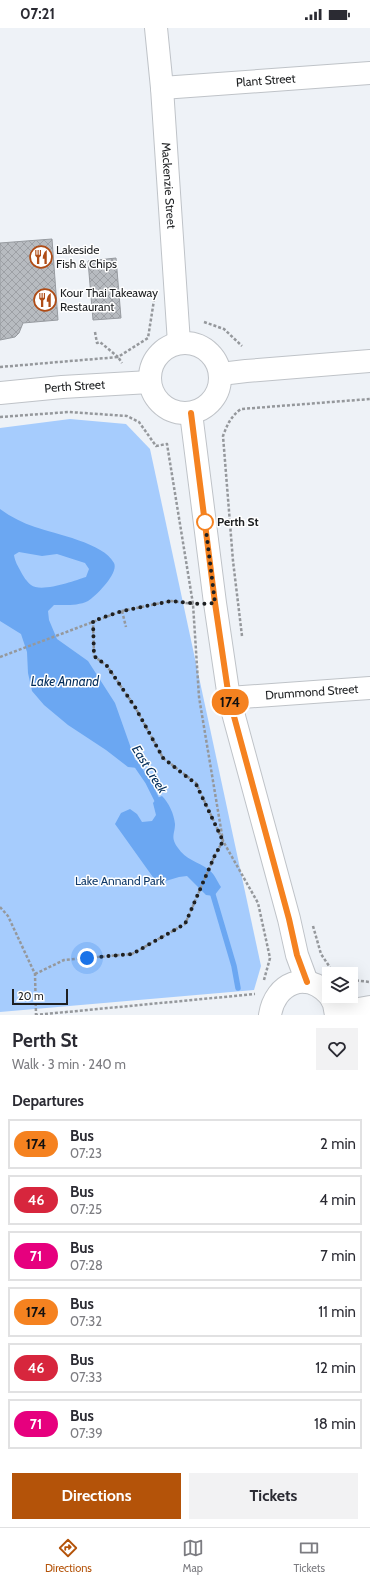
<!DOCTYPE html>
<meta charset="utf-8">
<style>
body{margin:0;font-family:Cabin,sans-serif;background:#f2f2f3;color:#2b2b33;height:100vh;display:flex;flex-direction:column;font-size:15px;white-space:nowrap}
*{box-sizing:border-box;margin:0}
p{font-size:13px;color:#7c7c81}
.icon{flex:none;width:22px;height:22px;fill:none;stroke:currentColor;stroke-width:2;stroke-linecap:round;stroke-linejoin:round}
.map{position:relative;height:987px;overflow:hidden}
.sheet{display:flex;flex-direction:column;background:#fff;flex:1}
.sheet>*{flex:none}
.badge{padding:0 8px;border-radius:13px;font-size:14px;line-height:26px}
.buttons{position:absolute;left:322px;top:939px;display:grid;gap:8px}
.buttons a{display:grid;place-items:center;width:36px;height:36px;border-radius:0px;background:#fff;box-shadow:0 4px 16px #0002;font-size:20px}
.scale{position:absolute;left:12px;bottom:10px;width:56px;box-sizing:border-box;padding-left:4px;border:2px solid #1e2022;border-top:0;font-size:11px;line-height:14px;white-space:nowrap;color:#1e2022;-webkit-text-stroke:3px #fff;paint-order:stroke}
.you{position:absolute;width:20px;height:20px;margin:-10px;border:3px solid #fff;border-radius:50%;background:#1a73e8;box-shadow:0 0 0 6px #1a73e833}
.map>.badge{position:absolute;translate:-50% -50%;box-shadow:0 0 0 2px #fff}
h2{padding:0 12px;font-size:15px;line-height:36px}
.round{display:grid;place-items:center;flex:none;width:42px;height:42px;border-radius:0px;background:#f2f2f3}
.head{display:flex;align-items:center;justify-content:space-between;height:68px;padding:0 12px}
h1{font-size:19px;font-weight:700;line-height:30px}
.action{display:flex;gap:8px;margin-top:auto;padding:8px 12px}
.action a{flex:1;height:46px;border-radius:0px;background:#b45309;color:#fff;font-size:16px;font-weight:700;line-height:46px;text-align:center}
.action a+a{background:#f2f2f3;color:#2b2b33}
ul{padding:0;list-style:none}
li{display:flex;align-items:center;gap:12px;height:50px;margin:0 8px 6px;padding:0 4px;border:2px solid #e1e1e2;border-radius:0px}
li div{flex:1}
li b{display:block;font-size:15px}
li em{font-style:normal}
li .badge{min-width:44px;font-weight:700;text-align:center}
.status{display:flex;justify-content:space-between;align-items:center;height:28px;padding:0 20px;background:#fff;direction:ltr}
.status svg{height:11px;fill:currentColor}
.menu{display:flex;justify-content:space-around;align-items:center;height:56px;border-top:1px solid #e1e1e2;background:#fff;font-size:11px;color:#7c7c81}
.menu a{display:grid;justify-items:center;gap:2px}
.menu .on{color:#b45309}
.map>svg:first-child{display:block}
.park{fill:#a6ccfd}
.water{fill:#6ba7f2;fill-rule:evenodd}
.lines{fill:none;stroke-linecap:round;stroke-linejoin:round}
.stream{stroke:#6ba7f2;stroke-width:5.5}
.building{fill:url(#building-cross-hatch);stroke:#979ba0}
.minor-casing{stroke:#bfc3c8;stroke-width:24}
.major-casing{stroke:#bfc3c8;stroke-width:24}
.path{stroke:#95989c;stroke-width:2.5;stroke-dasharray:3 2;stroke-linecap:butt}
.minor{stroke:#fff;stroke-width:22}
.major{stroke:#fff;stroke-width:22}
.line-casing{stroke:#fff;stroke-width:9}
.line{stroke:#f58220;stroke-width:6}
.walk{stroke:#1e2022;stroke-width:4;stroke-dasharray:0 7.2}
.stop-dot{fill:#fff;stroke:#f58220;stroke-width:2}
.labels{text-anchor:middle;stroke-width:3;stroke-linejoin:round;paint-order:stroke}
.street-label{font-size:12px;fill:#1e2022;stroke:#fff}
.poi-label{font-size:12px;fill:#1e2022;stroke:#fff;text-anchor:start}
.stop-label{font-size:12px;font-weight:bold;fill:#1e2022;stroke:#fff;text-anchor:start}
.park-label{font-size:12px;fill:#113b6a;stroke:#fff}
.water-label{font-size:13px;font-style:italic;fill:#012c5a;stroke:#fff}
</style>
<div class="status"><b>07:21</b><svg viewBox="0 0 49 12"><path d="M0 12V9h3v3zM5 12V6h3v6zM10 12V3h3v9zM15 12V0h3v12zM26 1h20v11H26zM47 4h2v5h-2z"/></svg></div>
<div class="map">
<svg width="370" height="987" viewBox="0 0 370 987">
<defs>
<pattern id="building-cross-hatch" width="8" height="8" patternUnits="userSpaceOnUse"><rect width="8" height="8" fill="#b7bbc0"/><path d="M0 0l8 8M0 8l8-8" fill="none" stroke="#9da0a5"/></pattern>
</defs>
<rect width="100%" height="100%" fill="#eef2f7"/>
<path class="park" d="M70,391L126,396L150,421L261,938L254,962L0,984V400Z"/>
<g class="water">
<path d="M0,481C11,489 23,495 35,499C55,506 104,515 114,535C119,545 96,568 88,573C78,578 65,577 54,577L48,583L49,592L57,611L88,633L115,675L138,740L128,739L106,722L68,697L44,677L32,663L28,645L27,624L21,606L0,593ZM19,524L42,528L57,526L85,535L89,541L86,549C74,553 41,565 31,557C27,554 23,548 21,544C18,538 15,534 14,527Z"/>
<path d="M162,768C169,775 174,786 175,796C175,806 170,809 178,820C185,831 198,834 208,841C214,845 217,853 221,859L214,868L206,867L187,848L179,849L159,855L155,852L115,796L121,785L130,781L137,786L142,794L152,793L156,787L153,775L157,770Z"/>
</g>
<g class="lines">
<g class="stream">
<path d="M135,735L148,754L159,776"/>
<path d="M211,860L234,938L238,960"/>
</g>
</g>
<g class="building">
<path d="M52,211L58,292L23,295L19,305L15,309L0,312V215Z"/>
<path d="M116,230L121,290L93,292L88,233Z"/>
</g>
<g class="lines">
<g class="minor-casing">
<g id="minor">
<path id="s1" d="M156,0L162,60L179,315"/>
<path id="s2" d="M162,60L370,45"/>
<path d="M221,346L246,343L370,333"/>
<path id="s3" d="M229,670L370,660"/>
<path d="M336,985L370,979"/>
</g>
</g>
<g class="major-casing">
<g id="major">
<circle cx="185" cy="350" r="35"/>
<path id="s4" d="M0,365L62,359L150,354"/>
<path d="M191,385L215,575L229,670L289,891L297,927L307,954"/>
<path d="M330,968L334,976L336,987"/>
<path d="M270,987C275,955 306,942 329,967"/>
</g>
</g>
<g class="path">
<path d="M204,294L224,301L242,318"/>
<path d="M95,304L97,315L100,314L118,329L148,310L154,272"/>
<path d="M0,339L118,329L122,335"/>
<path d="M0,389L69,384L127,388L139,394L156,418L167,416L193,576L199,669L223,813L258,875L270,930L264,952"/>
<path d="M122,583L126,599"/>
<path d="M242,608L233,533L223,408C227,397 231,388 241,381L370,371"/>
<path d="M0,629L122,583L171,573L194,576"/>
<path d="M0,879L8,888L35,946L36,987"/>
<path d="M313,898L321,926L331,941"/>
<path d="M35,946L64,932L132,926L185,896L215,827L223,813L196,755L163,730L135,679L107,638L94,628L93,593"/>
<path d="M351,952L370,954"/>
<path d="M35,987L255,966"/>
</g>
<use href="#minor" class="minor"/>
<use href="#major" class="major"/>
</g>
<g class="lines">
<g class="line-casing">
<path id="line" d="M191,385L215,575L229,670L289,891L297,927L307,954"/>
</g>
<use href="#line" class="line"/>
<path class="walk" d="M87,930L132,926L185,896L215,827L223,813L196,756L163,730L135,679L107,638L94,628L93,593L122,583L171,573L200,576L215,575L205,494"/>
</g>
<defs>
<g id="restaurant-ring" transform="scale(1.15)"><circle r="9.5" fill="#fff" stroke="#af4c16" stroke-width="1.5"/><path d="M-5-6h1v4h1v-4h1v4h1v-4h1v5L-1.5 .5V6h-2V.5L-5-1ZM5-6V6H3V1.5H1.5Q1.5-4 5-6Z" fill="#af4c16"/></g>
</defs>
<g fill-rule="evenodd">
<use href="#restaurant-ring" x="41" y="229"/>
<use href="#restaurant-ring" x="45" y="272"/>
</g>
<circle class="stop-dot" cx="205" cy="494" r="8"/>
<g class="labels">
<g class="street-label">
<text dy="4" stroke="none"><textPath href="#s2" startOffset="104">Plant Street</textPath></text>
<text dy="4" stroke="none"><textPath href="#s1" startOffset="158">Mackenzie Street</textPath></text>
<text dy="4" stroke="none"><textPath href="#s4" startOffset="75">Perth Street</textPath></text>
<text dy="4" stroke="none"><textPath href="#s3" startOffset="83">Drummond Street</textPath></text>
</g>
<g class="poi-label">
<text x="56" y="226">Lakeside<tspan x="56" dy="14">Fish &amp; Chips</tspan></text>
<text x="60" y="269">Kour Thai Takeaway<tspan x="60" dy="14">Restaurant</tspan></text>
</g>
<g class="stop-label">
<text x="217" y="498">Perth St</text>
</g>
<g class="park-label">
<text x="120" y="857">Lake Annand Park</text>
</g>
<g class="water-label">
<text x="65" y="658">Lake Annand</text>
<text transform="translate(150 741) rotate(58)" y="5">East Creek</text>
</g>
</g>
</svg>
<div class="buttons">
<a><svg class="icon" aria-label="layers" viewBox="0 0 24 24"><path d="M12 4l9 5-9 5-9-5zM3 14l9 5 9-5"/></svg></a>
</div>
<div class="scale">20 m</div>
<div class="you" style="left:87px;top:930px"></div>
<b class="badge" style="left:230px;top:674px;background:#f58220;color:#111">174</b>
</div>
<section class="sheet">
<div class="head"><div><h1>Perth St</h1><p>Walk · 3 min · 240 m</p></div><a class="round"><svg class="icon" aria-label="heart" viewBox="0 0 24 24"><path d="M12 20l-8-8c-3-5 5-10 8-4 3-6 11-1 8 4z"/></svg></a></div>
<h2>Departures</h2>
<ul>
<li><span class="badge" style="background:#f58220;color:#111">174</span><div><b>Bus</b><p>07:23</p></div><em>2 min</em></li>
<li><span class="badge" style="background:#d7263d;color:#fff">46</span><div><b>Bus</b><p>07:25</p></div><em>4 min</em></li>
<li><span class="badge" style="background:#e6007e;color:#fff">71</span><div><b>Bus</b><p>07:28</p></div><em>7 min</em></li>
<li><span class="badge" style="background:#f58220;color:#111">174</span><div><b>Bus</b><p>07:32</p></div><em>11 min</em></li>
<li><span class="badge" style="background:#d7263d;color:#fff">46</span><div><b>Bus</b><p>07:33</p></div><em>12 min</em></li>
<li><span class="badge" style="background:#e6007e;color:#fff">71</span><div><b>Bus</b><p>07:39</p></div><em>18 min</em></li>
</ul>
<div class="action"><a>Directions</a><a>Tickets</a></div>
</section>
<nav class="menu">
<a class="on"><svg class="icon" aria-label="directions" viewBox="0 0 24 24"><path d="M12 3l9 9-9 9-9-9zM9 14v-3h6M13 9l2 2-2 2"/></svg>Directions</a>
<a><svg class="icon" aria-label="map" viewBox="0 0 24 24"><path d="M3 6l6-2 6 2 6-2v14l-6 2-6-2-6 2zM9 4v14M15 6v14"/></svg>Map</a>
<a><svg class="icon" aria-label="tickets" viewBox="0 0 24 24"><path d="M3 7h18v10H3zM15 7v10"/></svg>Tickets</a>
</nav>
